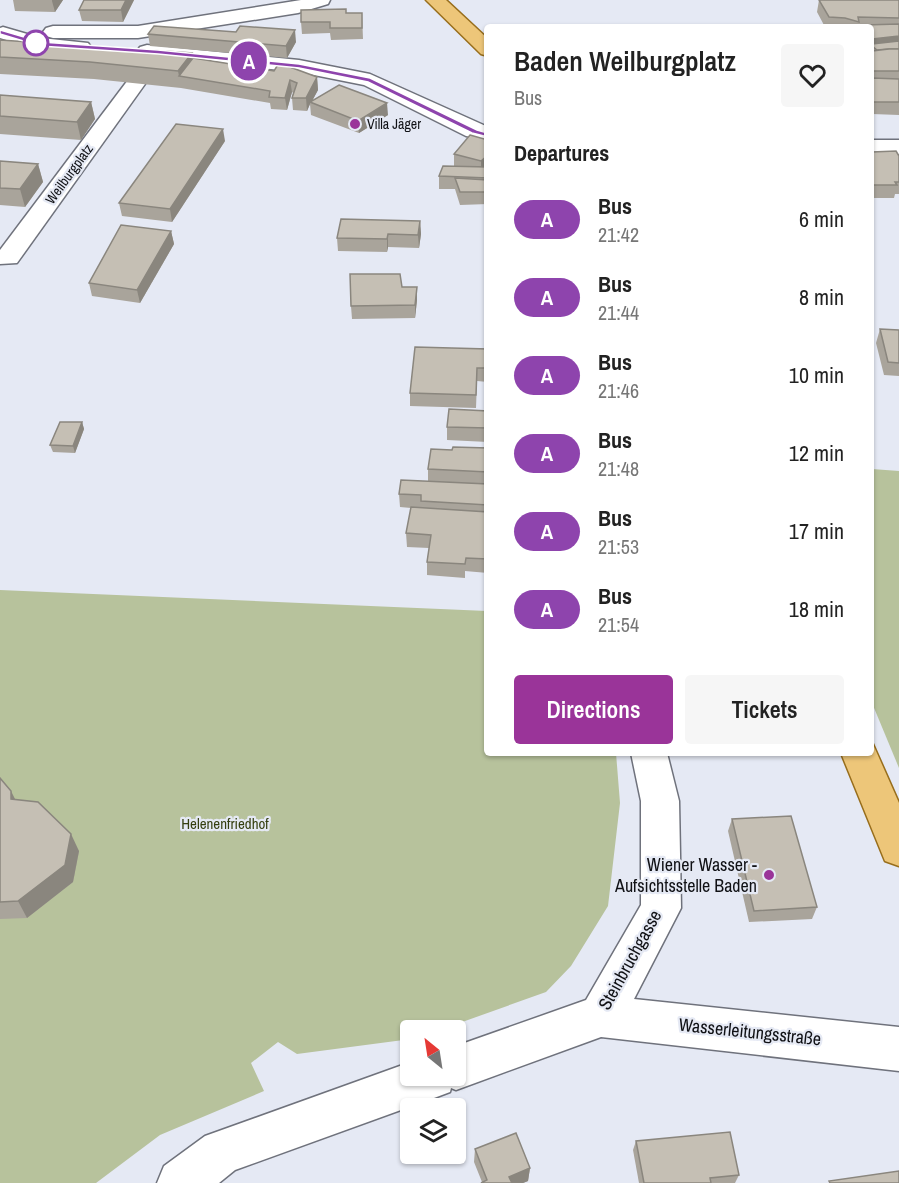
<!DOCTYPE html>
<meta charset="utf-8">
<style>
body{margin:0;font-family:"Archivo Narrow",sans-serif;background:#f6f6f6;color:#222;height:100vh;display:flex;flex-direction:column;font-size:22px;white-space:nowrap}
*{box-sizing:border-box;margin:0}
p{font-size:20px;color:#767676}
.icon{flex:none;width:33px;height:33px;fill:none;stroke:currentColor;stroke-width:2;stroke-linecap:round;stroke-linejoin:round}
.map{position:relative;flex:1;overflow:hidden}
.details{position:absolute;left:484px;top:24px;width:390px;height:732px;display:flex;flex-direction:column;background:#fff;border-radius:6px;box-shadow:0 2px 4px #0004}
.details>*{flex:none}
.badge{padding:0 12px;border-radius:20px;font-size:21px;line-height:39px}
.needle{width:39px;rotate:330deg}
.controls{position:absolute;left:400px;top:1020px;display:grid;gap:12px}
.controls a{display:grid;place-items:center;width:66px;height:66px;border-radius:6px;background:#fff;box-shadow:0 2px 4px #0004;font-size:30px}
.map>.badge{position:absolute;translate:-50% -50%;box-shadow:0 0 0 3px #fff}
h2{padding:0 30px;font-size:22px;line-height:54px}
.round{display:grid;place-items:center;flex:none;width:63px;height:63px;border-radius:6px;background:#f6f6f6}
.headline{display:flex;align-items:center;justify-content:space-between;height:102px;padding:0 30px}
h1{font-size:28px;font-weight:600;line-height:45px}
.cta{display:flex;gap:12px;margin-top:auto;padding:12px 30px}
.cta a{flex:1;height:69px;border-radius:6px;background:#9a3499;color:#fff;font-size:24px;font-weight:600;line-height:69px;text-align:center}
.cta a+a{background:#f6f6f6;color:#222}
ul{padding:0;list-style:none}
li{display:flex;align-items:center;gap:18px;height:78px;padding:0 30px}
li div{flex:1}
li b{display:block;font-size:22px}
li em{font-style:normal}
li .badge{min-width:66px;font-weight:700;text-align:center}
.map>svg:first-child{display:block}
.green{fill:#b7c29c}
.lines{fill:none;stroke-linecap:round;stroke-linejoin:round}
.minor-casing{stroke:#6f727c;stroke-width:3}
.major-casing{stroke:#986e1c;stroke-width:3}
.minor{fill:#fff;fill-rule:evenodd}
.major{fill:#edc679;fill-rule:evenodd}
.wall{fill:#a9a49b}
.shaded-wall{fill:#8a867e}
.building{fill:#c5bfb4;stroke:#8a867e;stroke-width:1.5}
.line{fill:#8e44ad;stroke:#fff;stroke-width:1.5}
.stop-dot{fill:#fff;stroke:#8e44ad;stroke-width:3}
.poi-dot{fill:#9a3499;stroke:#e5e9f4;stroke-width:2}
.labels{text-anchor:middle;stroke-width:4.5;stroke-linejoin:round;paint-order:stroke}
.far-poi-label{font-size:14px;fill:#101115;stroke:#e5e9f4;text-anchor:start}
.far-street-label{font-size:14px;fill:#101115;stroke:#e5e9f4}
.park-label{font-size:15px;fill:#353f10;stroke:#e5e9f4}
.near-poi-label{font-size:18px;fill:#101115;stroke:#e5e9f4;text-anchor:end}
.near-street-label{font-size:18px;fill:#101115;stroke:#e5e9f4}
</style>
<div class="map">
<svg width="899" height="1183" viewBox="0 0 899 1183">
<rect width="100%" height="100%" fill="#e5e9f4"/>
<g class="green">
<path d="M872,469L899,471V768L872,703Z"/>
<path d="M0,590L487,611L488,753H616L620,803L608,906L571,966L546,992L440,1030H411V1039L297,1054L278,1042L251,1063L264,1091L160,1135L96,1183H0Z"/>
</g>
<g class="lines">
<g class="minor-casing">
<g id="minor">
<path d="M301,0H330L328,4L298,13L138,38H53L46,36L43,32L46,28L53,26H138Z"/>
<path d="M3,27L41,38L88,43L91,47L88,51C60,58 27,46 0,38V28Z"/>
<path d="M147,45L299,60L370,74L488,127V140L466,136L364,85L299,72L140,55L137,51L140,47Z"/>
<path d="M135,78L142,80L145,84L17,263L0,264V250L128,80Z"/>
<rect x="872" y="140" width="27" height="14"/>
<path d="M631,753H667L679,801L681,908L634,999L899,1027V1071L601,1037L456,1090L451,1088L450,1092L434,1098L235,1170L219,1183H157L164,1166L205,1136L411,1062V1076H456V1046L586,1000L641,905V801Z"/>
</g>
</g>
<g class="major-casing">
<g id="major">
<path d="M426,0H446L488,39V56L481,54Z"/>
<path d="M872,742L899,803V866L885,861L841,753H872Z"/>
</g>
</g>
<use href="#minor" class="minor"/>
<use href="#major" class="major"/>
</g>
<g class="wall">
<path d="M13,0H63L55,12L15,11Z"/>
<path d="M84,0H134L123,22L82,21L79,10Z"/>
<path d="M819,0H899V115L872,114V27H825L817,12Z"/>
<path d="M347,13H362L363,39L331,40L330,33L302,34L301,22Z"/>
<path d="M148,34L296,42L287,58L150,46Z"/>
<path d="M0,40L192,53L193,58L317,77L318,90L312,101L388,115L359,133L311,115L310,104L307,111L293,110L292,98L293,93L292,92L287,110L271,109L270,103L181,88L94,79L0,74Z"/>
<path d="M0,95L91,102L95,119L81,140L0,134Z"/>
<path d="M488,140V204L460,205L455,189H439V176L454,166V154Z"/>
<path d="M225,141L172,222L122,216L119,203Z"/>
<path d="M872,152L899,156V194H895L894,198H872Z"/>
<path d="M0,161L38,164L43,182L25,207L0,205Z"/>
<path d="M420,221L421,234L419,248L388,247L387,252L338,251L337,238Z"/>
<path d="M171,231L174,244L140,303L92,296L89,283Z"/>
<path d="M402,287H417V300L415,318L352,319L351,306Z"/>
<path d="M880,329L899,330V376L884,375L876,343Z"/>
<path d="M488,349V382L477,381L476,408L410,406V393Z"/>
<path d="M488,411V442L447,440V427Z"/>
<path d="M82,422L84,429L75,453L53,452L50,445Z"/>
<path d="M488,448V573L465,571V578L427,575V562L429,548L407,547L406,533L411,508L400,507L399,494L428,481V469L452,450Z"/>
<path d="M0,778L15,800L79,851L73,882L27,918L0,919Z"/>
<path d="M732,819L817,907L812,919L749,922L728,831Z"/>
<path d="M636,1141L739,1175L735,1183H639L633,1150Z"/>
<path d="M475,1149L530,1168L528,1181L523,1183H481L482,1182L474,1162Z"/>
</g>
<g class="shaded-wall">
<path d="M52,0H63L55,12L52,1Z"/>
<path d="M126,0H134L123,22L121,10Z"/>
<path d="M295,30L296,42L287,58L286,46Z"/>
<path d="M899,36V47L872,46V39Z"/>
<path d="M192,53L194,70L179,76L178,71Z"/>
<path d="M317,77L318,90L311,103L310,102V104L307,111L306,98Z"/>
<path d="M290,80L292,92L287,110L285,98Z"/>
<path d="M91,102L95,119L81,140L77,122Z"/>
<path d="M387,103L388,115L359,133L358,121Z"/>
<path d="M223,129L225,141L172,222L170,209Z"/>
<path d="M488,155V167L481,173V161Z"/>
<path d="M38,164L43,182L25,207L20,189Z"/>
<path d="M420,221L421,234L419,248L418,235Z"/>
<path d="M171,231L174,244L140,303L137,290Z"/>
<path d="M388,234V247L387,252V239Z"/>
<path d="M417,287V300L415,318V305Z"/>
<path d="M82,422L84,429L75,453L73,446Z"/>
<path d="M11,791L20,809L11,799Z"/>
<path d="M71,834L79,851L73,882L27,918L18,901Z"/>
<path d="M530,1168L528,1181L523,1183H508L509,1177Z"/>
</g>
<g class="building">
<path d="M84,0H126L121,10H79Z"/>
<path d="M819,0H899V18L858,17L859,22L845,18L829,17Z"/>
<path d="M346,9V13H362V28H330V22H301V10Z"/>
<path d="M899,24V36L872,39V27H865L864,25Z"/>
<path d="M154,26L236,32L240,26L295,30L286,46L148,34Z"/>
<path d="M0,40L192,53L178,71L90,62L0,57Z"/>
<path d="M899,41V49H889L877,50L872,46V44Z"/>
<path d="M889,49H899V71H872V51Z"/>
<path d="M193,58L274,71L279,63L317,77L306,98H292L297,83L290,80L285,98L269,97L270,91L179,76Z"/>
<path d="M872,78L899,79V102H872Z"/>
<path d="M339,85L387,103L358,121L310,102Z"/>
<path d="M0,95L91,102L77,122L0,116Z"/>
<path d="M176,124L223,129L170,209L119,203Z"/>
<path d="M470,135L488,140V155L481,161L454,154Z"/>
<path d="M896,151L899,156V182H895L897,185H872V152Z"/>
<path d="M0,161L38,164L20,189L0,188Z"/>
<path d="M443,166L488,167V178L439,176Z"/>
<path d="M455,178L488,180V192H460Z"/>
<path d="M341,219L420,221L418,235L388,234L387,239L337,238Z"/>
<path d="M121,225L171,231L137,290L89,283Z"/>
<path d="M350,274H400L402,287H417L415,305L351,306Z"/>
<path d="M880,329L899,330V363L888,362Z"/>
<path d="M415,347L488,349V368H477L476,395L410,393Z"/>
<path d="M449,409L488,411V428L447,427Z"/>
<path d="M60,422H82L73,446L50,445Z"/>
<path d="M453,447L488,448V472L428,469L431,449L452,450Z"/>
<path d="M401,480L488,484V505L421,501V495L399,494Z"/>
<path d="M411,507L488,512V559L466,558L465,564L427,562L431,535L406,533Z"/>
<path d="M0,778L11,791V799L38,802L71,834L65,865L18,901L0,902Z"/>
<path d="M791,816L817,907L754,911L732,819Z"/>
<path d="M730,1132L739,1175L710,1178L711,1183H644L636,1141Z"/>
<path d="M516,1133L530,1168L509,1177L512,1183H481L487,1180L475,1149Z"/>
<path d="M899,1171V1183H830L829,1181Z"/>
</g>
<path class="line" d="M0,30L41,42L158,50L299,64L370,78L477,130L491,134L488,137L472,133L368,82L299,68L158,54L40,46L0,34Z"/>
<circle class="stop-dot" cx="36" cy="43" r="12"/>
<g class="poi-dot">
<circle cx="355" cy="124" r="6"/>
<circle cx="769" cy="875" r="6"/>
</g>
<g class="labels">
<g class="far-poi-label">
<text x="367" y="129">Villa Jäger</text>
</g>
<g class="far-street-label">
<text transform="translate(69 174) rotate(-54)" y="5">Weilburgplatz</text>
</g>
<g class="park-label">
<text x="225" y="829">Helenenfriedhof</text>
</g>
<g class="near-poi-label">
<text x="757" y="871">Wiener Wasser -<tspan x="757" dy="21">Aufsichtsstelle Baden</tspan></text>
</g>
<g class="near-street-label">
<text transform="translate(630 960) rotate(-61)" y="6">Steinbruchgasse</text>
<text transform="translate(750 1032) rotate(6)" y="6">Wasserleitungsstraße</text>
</g>
</g>
</svg>
<div class="controls">
<a><svg class="needle" viewBox="-14 -14 28 28"><path d="M0-13l5 13h-10z" fill="#e53935"/><path d="M0 13l5-13h-10z" fill="#767676"/></svg></a>
<a><svg class="icon" aria-label="layers" viewBox="0 0 24 24"><path d="M12 4l9 5-9 5-9-5zM3 14l9 5 9-5"/></svg></a>
</div>
<b class="badge" style="left:249px;top:61px;background:#8e44ad;color:#fff">A</b>
<section class="details">
<div class="headline"><div><h1>Baden Weilburgplatz</h1><p>Bus</p></div><a class="round"><svg class="icon" aria-label="heart" viewBox="0 0 24 24"><path d="M12 20l-8-8c-3-5 5-10 8-4 3-6 11-1 8 4z"/></svg></a></div>
<h2>Departures</h2>
<ul>
<li><span class="badge" style="background:#8e44ad;color:#fff">A</span><div><b>Bus</b><p>21:42</p></div><em>6 min</em></li>
<li><span class="badge" style="background:#8e44ad;color:#fff">A</span><div><b>Bus</b><p>21:44</p></div><em>8 min</em></li>
<li><span class="badge" style="background:#8e44ad;color:#fff">A</span><div><b>Bus</b><p>21:46</p></div><em>10 min</em></li>
<li><span class="badge" style="background:#8e44ad;color:#fff">A</span><div><b>Bus</b><p>21:48</p></div><em>12 min</em></li>
<li><span class="badge" style="background:#8e44ad;color:#fff">A</span><div><b>Bus</b><p>21:53</p></div><em>17 min</em></li>
<li><span class="badge" style="background:#8e44ad;color:#fff">A</span><div><b>Bus</b><p>21:54</p></div><em>18 min</em></li>
</ul>
<div class="cta"><a>Directions</a><a>Tickets</a></div>
</section>
</div>
